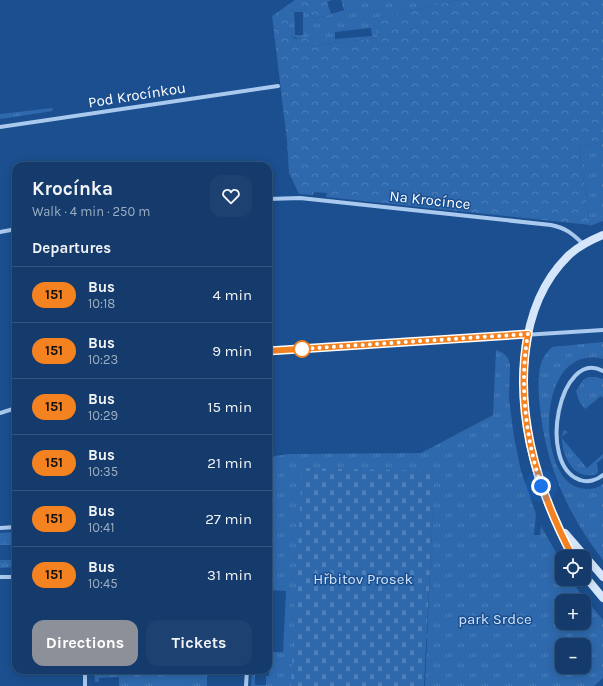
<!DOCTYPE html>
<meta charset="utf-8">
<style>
body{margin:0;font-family:Karla,sans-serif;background:#1d4271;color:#f1f3f6;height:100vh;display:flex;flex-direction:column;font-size:15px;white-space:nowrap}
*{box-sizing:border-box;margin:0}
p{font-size:13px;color:#9dadc1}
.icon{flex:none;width:22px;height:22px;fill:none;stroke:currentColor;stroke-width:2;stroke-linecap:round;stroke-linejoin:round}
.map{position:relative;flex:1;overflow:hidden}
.details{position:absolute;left:12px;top:162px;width:260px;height:512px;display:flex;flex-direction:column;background:#143b6b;border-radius:12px;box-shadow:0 2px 10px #0003,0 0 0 1px #33557e}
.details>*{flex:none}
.badge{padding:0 8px;border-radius:13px;font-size:14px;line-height:26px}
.buttons{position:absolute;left:555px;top:550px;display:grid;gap:8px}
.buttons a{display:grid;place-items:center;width:36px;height:36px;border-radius:8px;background:#143b6b;box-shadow:0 2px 10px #0003,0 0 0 1px #33557e;font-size:20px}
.you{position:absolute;width:20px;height:20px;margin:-10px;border:3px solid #fff;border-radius:50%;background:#1a73e8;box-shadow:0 0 0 6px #1a73e833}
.map>.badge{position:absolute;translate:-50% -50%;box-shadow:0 0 0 2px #fff}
h2{padding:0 20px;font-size:15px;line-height:36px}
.round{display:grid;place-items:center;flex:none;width:42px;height:42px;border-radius:12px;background:#1d4271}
.summary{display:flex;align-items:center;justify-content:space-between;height:68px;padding:0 20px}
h1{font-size:19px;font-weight:700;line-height:30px}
.button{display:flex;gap:8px;margin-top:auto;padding:8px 20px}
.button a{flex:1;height:46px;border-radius:12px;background:#8c9099;color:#fff;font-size:16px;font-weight:700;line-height:46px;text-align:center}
.button a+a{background:#1d4271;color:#f1f3f6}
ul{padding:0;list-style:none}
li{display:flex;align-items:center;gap:12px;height:56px;padding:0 20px;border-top:1px solid #33557e}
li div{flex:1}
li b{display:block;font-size:15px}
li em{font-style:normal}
li .badge{min-width:44px;font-weight:700;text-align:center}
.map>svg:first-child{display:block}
.grass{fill:url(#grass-tufts);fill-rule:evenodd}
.forest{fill:url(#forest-crowns)}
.cemetery{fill:url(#cemetery-stones)}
.garden{fill:#2e69ad}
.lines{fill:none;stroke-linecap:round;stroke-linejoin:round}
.minor{stroke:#a9c9ee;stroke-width:4}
.secondary{stroke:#d6e6fa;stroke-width:8}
.line-casing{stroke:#fff;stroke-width:9}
.line{stroke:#f58220;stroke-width:6}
.walk{stroke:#fff;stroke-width:4;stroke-dasharray:0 7.2}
.stop-dot{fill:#fff;stroke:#f58220;stroke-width:2}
.labels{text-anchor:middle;stroke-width:3;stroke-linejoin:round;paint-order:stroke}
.street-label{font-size:15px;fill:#fff;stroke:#1b4f8f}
.park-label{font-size:15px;fill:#cfe3fa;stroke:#1b4f8f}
</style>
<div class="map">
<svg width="603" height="686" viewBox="0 0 603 686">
<defs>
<pattern id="grass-tufts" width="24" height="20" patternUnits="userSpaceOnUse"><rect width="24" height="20" fill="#2e69ad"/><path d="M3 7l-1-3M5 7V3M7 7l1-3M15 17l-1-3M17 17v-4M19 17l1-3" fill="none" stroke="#4d80b9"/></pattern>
<pattern id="forest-crowns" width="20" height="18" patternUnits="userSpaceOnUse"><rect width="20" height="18" fill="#2e69ad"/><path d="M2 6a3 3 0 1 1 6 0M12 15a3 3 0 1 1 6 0" fill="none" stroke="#4d80b9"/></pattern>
<pattern id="cemetery-stones" width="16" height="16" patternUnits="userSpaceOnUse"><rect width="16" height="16" fill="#2e69ad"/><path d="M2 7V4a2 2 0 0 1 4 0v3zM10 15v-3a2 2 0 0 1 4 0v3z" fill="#4d80b9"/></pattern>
</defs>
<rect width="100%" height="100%" fill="#1b4f8f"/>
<g class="grass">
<path d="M341,0H458L375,19L378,38L314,45C302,36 298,41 287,34L288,11L305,9L315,19L344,10ZM294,12H303V35H295ZM371,28L372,36L335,39V32Z"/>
<path d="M52,108L53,111L0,119V114Z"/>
<path d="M603,142V221L590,226L579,147Z"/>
<path d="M603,342V359C535,342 536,479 580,488C589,490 596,489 603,484V560C565,511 544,461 539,398C538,379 537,360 552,347Z"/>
<path d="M496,350L503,353L508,358L510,365L509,399L514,437L521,471L536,514L534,535H540L541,526L562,563V579H571L578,590L603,620V678L594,686H425L433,503L292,686H251L252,670H255V685H266V676H269L270,654L268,652H283L286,591L268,590V457L289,454L421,453L493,415ZM562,601H584V623H562ZM562,645H584V667H562Z"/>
<path d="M588,377H596L603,379V398L601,396L585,409L579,401L576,391L583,380Z"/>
<path d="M564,430L568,432L561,437L587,468L603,454V458L597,463L598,471L597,474C590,476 582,476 576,471C566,464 558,440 564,430Z"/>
<path d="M16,532V545H0V533Z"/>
<path d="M0,560H16V567L0,568Z"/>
<path d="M94,670H207V686H119V677L99,678V682H95Z"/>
</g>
<path class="forest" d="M295,0H332L327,2L331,14L315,19L305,9L288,11V34L295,39L305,38L314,45L378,38L374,19L458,0H603V142L579,147L590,225L326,197L327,193L314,192L313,195L299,194L289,173L287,141L272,16Z"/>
<path class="cemetery" d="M302,468L435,471L424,686H291Z"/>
<path class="garden" d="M177,670H189L191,686H165L163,672Z"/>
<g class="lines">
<g class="minor">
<path d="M0,127L278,86"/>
<path d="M268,199L300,198L551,225C566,228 573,234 583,244"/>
<path d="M0,232L16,229"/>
<path d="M268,351L603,330"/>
<path d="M603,371C560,347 536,465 580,480C588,483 597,480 603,475"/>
<path d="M0,413L16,408"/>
<path d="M0,528L16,527"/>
<path d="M0,577H16"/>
<path d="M85,670V686"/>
<path d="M246,686L247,670"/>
</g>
<g class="secondary">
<path d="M565,533L603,577"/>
<path d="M573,557C558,528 543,496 535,465C517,397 515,307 569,255C579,246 591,240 603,235"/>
<path d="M584,575L603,598"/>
</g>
</g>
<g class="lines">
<g class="line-casing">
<path id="line" d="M268,351L528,334C513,412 537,489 573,557"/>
</g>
<use href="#line" class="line"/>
<path class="walk" d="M302,349H300L528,334C519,385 526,438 541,486"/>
</g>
<circle class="stop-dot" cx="302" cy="349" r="8"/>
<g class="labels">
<g class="street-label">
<text transform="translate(137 95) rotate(-9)" y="5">Pod Krocínkou</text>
<text transform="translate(430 200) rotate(6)" y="5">Na Krocínce</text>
</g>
<g class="park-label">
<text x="363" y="584">Hřbitov Prosek</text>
<text x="495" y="624">park Srdce</text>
</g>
</g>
</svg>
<div class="buttons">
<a><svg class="icon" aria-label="locate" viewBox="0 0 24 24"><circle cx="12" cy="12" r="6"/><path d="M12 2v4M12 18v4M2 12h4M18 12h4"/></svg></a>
<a>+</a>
<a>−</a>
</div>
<div class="you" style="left:541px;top:486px"></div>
<section class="details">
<div class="summary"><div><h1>Krocínka</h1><p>Walk · 4 min · 250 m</p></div><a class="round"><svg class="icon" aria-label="heart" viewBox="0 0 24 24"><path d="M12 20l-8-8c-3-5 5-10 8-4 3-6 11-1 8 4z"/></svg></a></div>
<h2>Departures</h2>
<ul>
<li><span class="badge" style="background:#f58220;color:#111">151</span><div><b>Bus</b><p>10:18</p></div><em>4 min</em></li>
<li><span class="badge" style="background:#f58220;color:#111">151</span><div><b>Bus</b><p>10:23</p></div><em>9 min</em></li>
<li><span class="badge" style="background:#f58220;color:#111">151</span><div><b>Bus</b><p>10:29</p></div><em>15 min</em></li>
<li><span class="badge" style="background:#f58220;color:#111">151</span><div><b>Bus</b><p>10:35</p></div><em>21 min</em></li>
<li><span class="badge" style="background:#f58220;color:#111">151</span><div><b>Bus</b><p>10:41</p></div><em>27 min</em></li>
<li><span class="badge" style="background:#f58220;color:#111">151</span><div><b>Bus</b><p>10:45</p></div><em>31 min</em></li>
</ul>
<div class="button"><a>Directions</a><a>Tickets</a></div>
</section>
</div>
